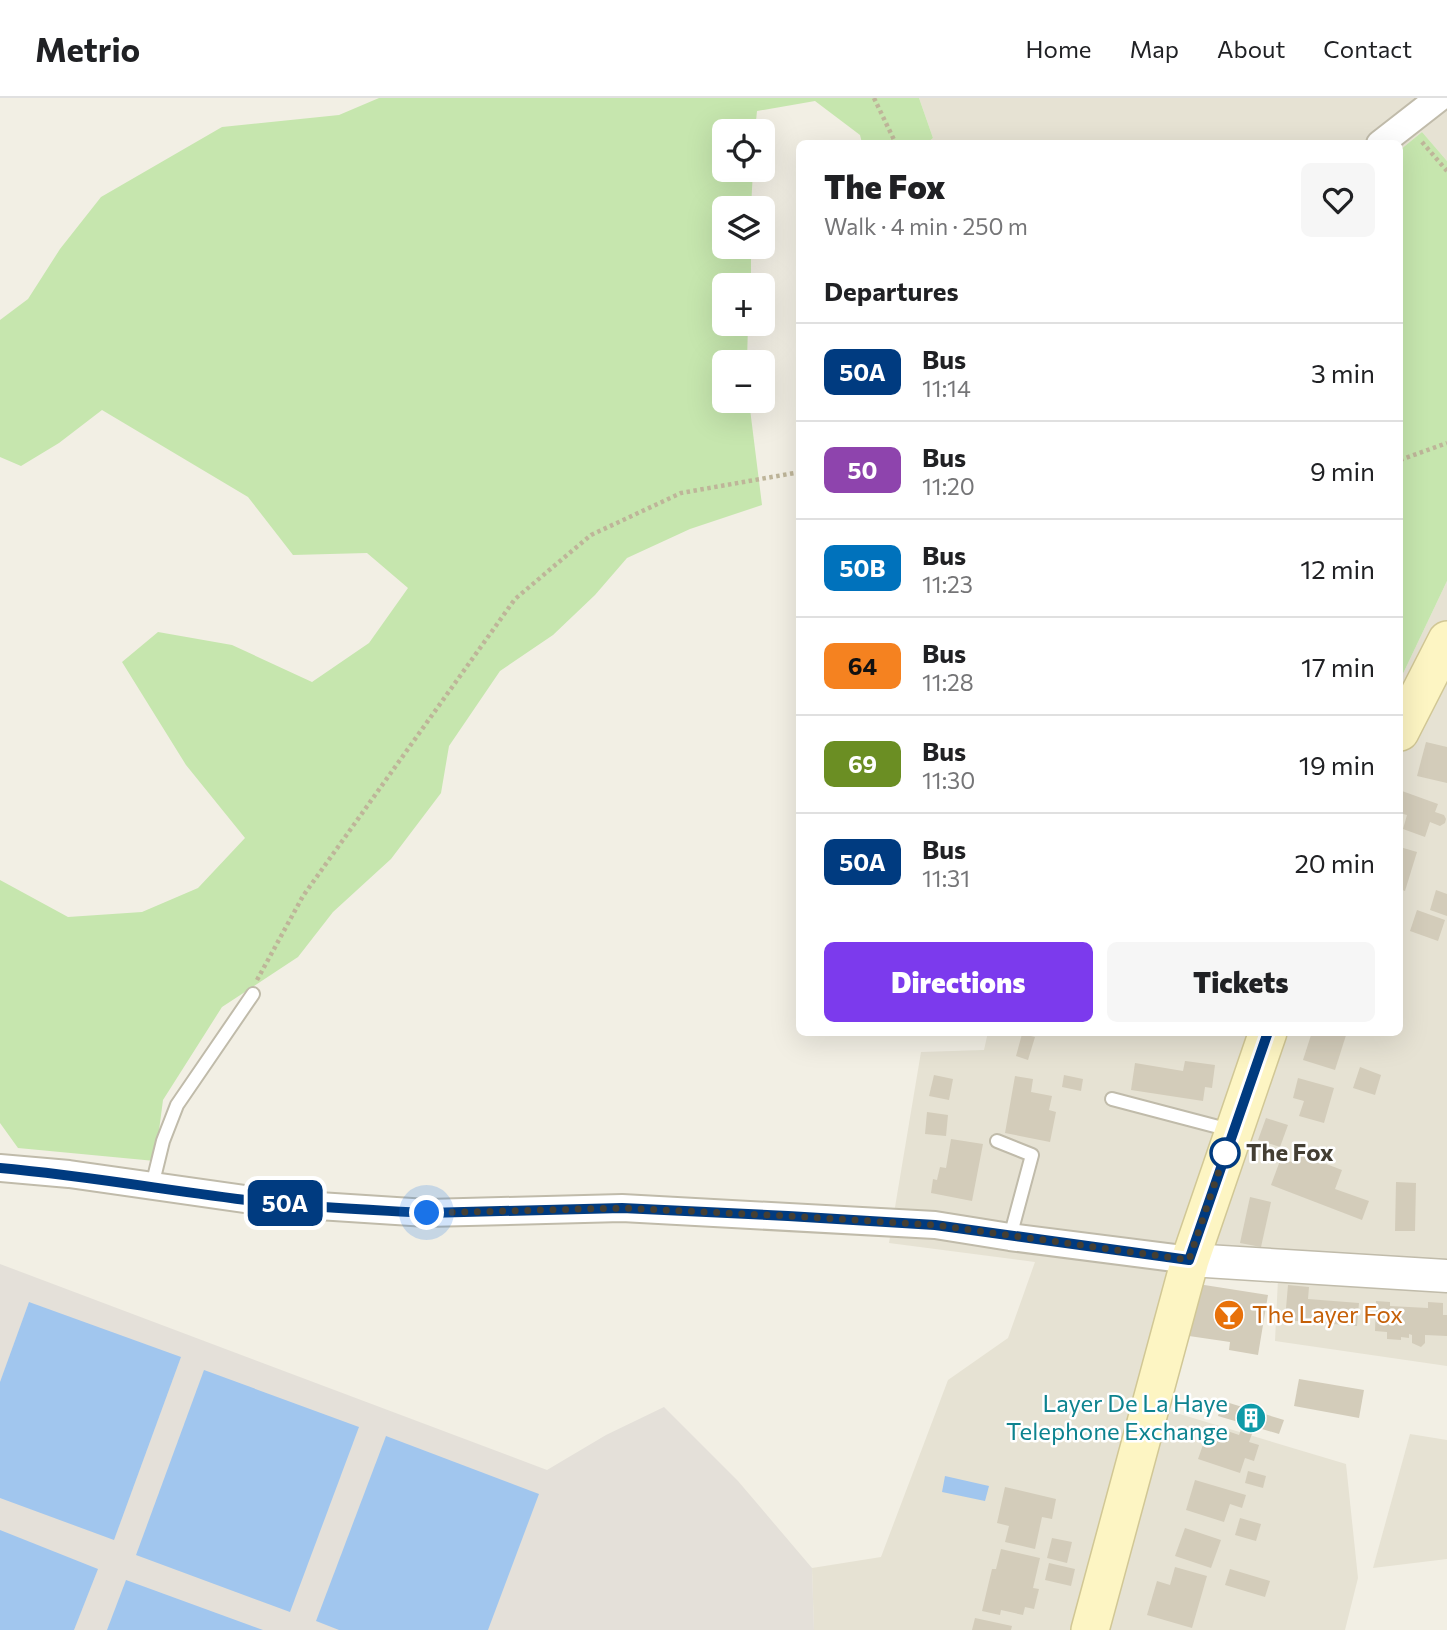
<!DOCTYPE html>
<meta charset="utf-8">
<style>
body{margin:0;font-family:Commissioner,sans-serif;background:#f6f6f6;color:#202124;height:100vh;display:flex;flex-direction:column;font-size:26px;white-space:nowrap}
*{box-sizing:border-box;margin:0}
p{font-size:23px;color:#757577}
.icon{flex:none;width:38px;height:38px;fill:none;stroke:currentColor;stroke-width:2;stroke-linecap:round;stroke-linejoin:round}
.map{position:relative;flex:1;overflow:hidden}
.panel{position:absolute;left:796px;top:42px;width:607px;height:896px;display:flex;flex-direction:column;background:#fff;border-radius:10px;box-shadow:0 7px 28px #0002}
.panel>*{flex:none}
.badge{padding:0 14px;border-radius:10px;font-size:24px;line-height:46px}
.controls{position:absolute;left:712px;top:21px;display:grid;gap:14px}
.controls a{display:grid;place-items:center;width:63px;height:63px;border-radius:10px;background:#fff;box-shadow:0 7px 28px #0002;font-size:35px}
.you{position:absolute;width:35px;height:35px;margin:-18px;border:5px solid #fff;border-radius:50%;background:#1a73e8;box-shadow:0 0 0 10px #1a73e833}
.map>.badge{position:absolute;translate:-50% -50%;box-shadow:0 0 0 4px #fff}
h2{padding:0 28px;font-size:26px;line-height:63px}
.round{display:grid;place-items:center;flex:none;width:74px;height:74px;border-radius:10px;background:#f6f6f6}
.summary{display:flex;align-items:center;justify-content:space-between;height:119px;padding:0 28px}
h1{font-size:33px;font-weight:800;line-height:52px}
.cta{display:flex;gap:14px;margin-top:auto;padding:14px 28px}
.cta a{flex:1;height:80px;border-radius:10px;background:#7c3aed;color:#fff;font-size:28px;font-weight:800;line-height:80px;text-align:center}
.cta a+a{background:#f6f6f6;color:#202124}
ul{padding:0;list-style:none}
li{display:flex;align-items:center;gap:21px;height:98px;padding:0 28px;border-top:2px solid #e0e0e0}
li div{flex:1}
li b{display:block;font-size:26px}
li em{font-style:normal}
li .badge{min-width:77px;font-weight:700;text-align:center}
header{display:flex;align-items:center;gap:42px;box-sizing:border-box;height:98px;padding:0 35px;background:#fff;border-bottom:2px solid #e0e0e0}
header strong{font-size:33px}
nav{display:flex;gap:38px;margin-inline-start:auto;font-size:24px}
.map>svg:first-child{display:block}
.residential{fill:#e6e2d3}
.industrial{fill:#e4e0d9}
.green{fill:#c6e6ae}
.water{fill:#a1c6ee}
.building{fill:#d3ccba}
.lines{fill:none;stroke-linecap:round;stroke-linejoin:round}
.service-casing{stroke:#c0bbaa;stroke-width:16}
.minor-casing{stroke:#c0bbaa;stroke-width:30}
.tertiary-casing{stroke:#c0bbaa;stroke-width:35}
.secondary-casing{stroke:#d1c795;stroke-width:40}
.path{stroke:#beb599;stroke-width:4.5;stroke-dasharray:3.5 3.5;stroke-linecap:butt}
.service{stroke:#fff;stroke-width:12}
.minor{stroke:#fff;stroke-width:26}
.tertiary{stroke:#fff;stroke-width:32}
.secondary{stroke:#fdf5c3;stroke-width:37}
.line-casing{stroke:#fff;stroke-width:16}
.line{stroke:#003b80;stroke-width:10}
.walk{stroke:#443f34;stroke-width:7;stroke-dasharray:0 12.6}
.stop-dot{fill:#fff;stroke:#003b80;stroke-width:3.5}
.labels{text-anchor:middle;stroke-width:5;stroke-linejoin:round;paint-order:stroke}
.stop-label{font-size:24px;font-weight:bold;fill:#443f34;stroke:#fff;text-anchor:start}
.food-label{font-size:24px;fill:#c56008;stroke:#fff;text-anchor:start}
.culture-label{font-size:24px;fill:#0d838f;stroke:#fff;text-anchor:end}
</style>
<header>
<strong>Metrio</strong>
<nav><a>Home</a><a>Map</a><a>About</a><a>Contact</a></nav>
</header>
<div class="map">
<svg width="1447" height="1532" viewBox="0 0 1447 1532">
<rect width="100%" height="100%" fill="#f2efe4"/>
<g class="residential">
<path d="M919,0H1447V63L1422,34L1400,52V46L927,45L933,40Z"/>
<path d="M1447,483V1268L1275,1243L1278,1181L1198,1172L1163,1311L1346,1366L1358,1480L1345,1532H814L812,1470L881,1459L948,1282L1008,1240L1035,1164L889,1145L921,954L984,952L988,934H1400V582Z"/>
<path d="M1410,1336L1447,1342V1461L1373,1470Z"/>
</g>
<path class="industrial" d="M0,1166L547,1372L606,1337L664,1309L738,1383L812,1470L814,1532H0Z"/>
<g class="green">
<path d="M379,0H919L933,40L927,45H862L860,37L815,3L757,13L755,33H724V72H753L751,110H724V149H751V187H724V226H748L747,264H724V303H749L762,407L690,431L627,460L595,497L553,537L500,573L449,648L441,695L391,761L333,814L298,859L222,909L163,1002L155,1063L18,1050L0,1025V782L68,819L142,814L198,790L245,740L186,667L122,564L158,534L232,547L312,584L369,545L408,490L367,455L293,457L248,399L102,312L59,345L21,368L0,359V222L28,201L60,151L101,99L222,29L339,17Z"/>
<path d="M1422,34L1447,63V483L1400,582V52Z"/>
</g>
<g class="water">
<path d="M29,1204L181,1259L114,1442L0,1400V1284Z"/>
<path d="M204,1272L359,1329L290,1514L136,1457Z"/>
<path d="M386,1338L539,1396L488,1532H339L316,1523Z"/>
<path d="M945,1378L989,1388L985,1403L942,1394Z"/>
<path d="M0,1432L98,1471L74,1532H0Z"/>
<path d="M126,1482L263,1532H107Z"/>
</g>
<g class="building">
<path d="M1426,644L1447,649V685L1417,678Z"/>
<path d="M1402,693L1438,706L1435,714L1444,717L1446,721L1445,725L1440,728L1430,724L1425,739L1403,731L1407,717L1400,715Z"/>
<path d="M1400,749L1417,754L1405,793L1400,791Z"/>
<path d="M1436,792L1447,796V818L1430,812Z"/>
<path d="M1417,812L1445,822L1438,843L1410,833Z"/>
<path d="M1312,934H1347L1335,972L1303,962Z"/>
<path d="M1022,936L1035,939L1028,962L1016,958Z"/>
<path d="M1185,963L1215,967L1212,990L1205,989L1203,1003L1131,992L1135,965L1183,973Z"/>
<path d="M1360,969L1381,977L1375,997L1353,990Z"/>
<path d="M934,977L953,981L949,1002L929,998Z"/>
<path d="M1064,977L1083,981L1081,993L1062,989Z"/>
<path d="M1015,978L1033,981L1031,994L1052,998L1049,1012L1056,1014L1050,1044L1005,1035Z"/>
<path d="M1298,980L1334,990L1324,1025L1299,1018L1304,1003L1293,1000Z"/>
<path d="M927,1014L948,1017L946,1038L925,1036Z"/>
<path d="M1266,1020L1288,1027L1280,1049L1258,1042Z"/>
<path d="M951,1041L983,1046L972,1103L931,1095L933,1081L937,1082L940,1069L946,1070Z"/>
<path d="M1295,1054L1342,1072L1335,1091L1369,1103L1362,1122L1271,1087L1281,1060L1292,1064Z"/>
<path d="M1396,1084L1416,1085L1415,1133H1395Z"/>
<path d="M1250,1099L1271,1104L1261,1149L1240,1145Z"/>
<path d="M1198,1186L1268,1197L1258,1257L1229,1252L1230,1244L1189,1238Z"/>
<path d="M1288,1187L1309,1189L1308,1201L1359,1205L1357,1228L1285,1222Z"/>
<path d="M1376,1203L1390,1204V1208L1428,1210V1204L1443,1205V1217H1447V1238L1425,1237V1245L1421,1249L1412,1245V1237L1409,1236V1240L1401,1239V1242L1387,1241V1234L1375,1233Z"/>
<path d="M1299,1281L1364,1292L1359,1320L1294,1308Z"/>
<path d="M1223,1303L1284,1322L1279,1336L1218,1318Z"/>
<path d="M1210,1327L1239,1337L1242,1329L1253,1333L1249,1344L1259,1347L1254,1363L1245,1360L1240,1375L1198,1361Z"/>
<path d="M1248,1373L1266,1378L1263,1390L1245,1385Z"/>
<path d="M1195,1382L1246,1397L1242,1410L1230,1406L1224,1424L1186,1412Z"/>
<path d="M1005,1389L1056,1401L1052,1421L1042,1419L1035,1451L1005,1444L1009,1428L997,1425Z"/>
<path d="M1240,1420L1261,1426L1256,1443L1235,1437Z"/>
<path d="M1185,1430L1221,1442L1211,1470L1175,1458Z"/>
<path d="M1052,1440L1072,1444L1067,1465L1047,1460Z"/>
<path d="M1001,1451L1040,1460L1033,1490L1039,1491L1034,1511L1025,1509L1023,1517L1001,1512L1000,1517L982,1513L992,1471H996Z"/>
<path d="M1049,1465L1075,1471L1071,1488L1045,1482Z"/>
<path d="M1175,1469L1207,1478L1192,1530L1147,1517L1157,1483L1170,1487Z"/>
<path d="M1230,1471L1270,1483L1265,1499L1225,1487Z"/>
<path d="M975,1520L1012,1528L1011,1532H972Z"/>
</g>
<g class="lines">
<g class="service-casing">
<g id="service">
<path d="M1112,1001L1230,1032"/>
<path d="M997,1043L1032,1057L1010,1139"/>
<path d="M152,1088L163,1043L177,1007L253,896"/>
</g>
</g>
<g class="minor-casing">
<g id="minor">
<path d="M1380,46L1439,0"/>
<path d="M0,1070L69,1076L272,1105L427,1115L622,1110L935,1127L1010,1139L1190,1162"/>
</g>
</g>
<g class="tertiary-casing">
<path id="tertiary" d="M1190,1162L1447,1178"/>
</g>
<g class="secondary-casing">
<g id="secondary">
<path d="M1400,634L1447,542"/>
<path d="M1090,1532L1190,1162L1268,934"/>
</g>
</g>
<g class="path">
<path d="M874,0L896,46"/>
<path d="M1422,44L1447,73"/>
<path d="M1400,362L1447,345"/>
<path d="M257,882L303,798L515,501L591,437L681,395L800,374"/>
</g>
<use href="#service" class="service"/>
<use href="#minor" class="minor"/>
<use href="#tertiary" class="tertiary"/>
<use href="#secondary" class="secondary"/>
</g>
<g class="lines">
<g class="line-casing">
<path id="line" d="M0,1070C91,1078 181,1095 271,1105C323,1110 375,1112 427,1115L622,1110L788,1118L935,1127L1189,1162L1268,934"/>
</g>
<use href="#line" class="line"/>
<path class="walk" d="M427,1115L622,1110L788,1118L935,1127L1189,1162L1225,1055"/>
</g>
<defs>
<g id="bar-disc" transform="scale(1.575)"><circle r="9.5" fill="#e8710a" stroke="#fff"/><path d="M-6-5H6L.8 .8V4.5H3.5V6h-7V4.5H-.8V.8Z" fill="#fff"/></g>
<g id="building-disc" transform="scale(1.575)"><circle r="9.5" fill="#0f9aa8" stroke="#fff"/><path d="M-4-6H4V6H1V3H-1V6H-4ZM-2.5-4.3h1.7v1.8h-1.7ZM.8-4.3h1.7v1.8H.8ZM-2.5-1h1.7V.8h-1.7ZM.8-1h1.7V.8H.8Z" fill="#fff"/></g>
</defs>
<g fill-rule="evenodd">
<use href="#bar-disc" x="1229" y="1217"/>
<use href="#building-disc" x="1251" y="1320"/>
</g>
<circle class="stop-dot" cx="1225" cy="1055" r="14"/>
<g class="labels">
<g class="stop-label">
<text x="1246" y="1063">The Fox</text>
</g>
<g class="food-label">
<text x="1252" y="1225">The Layer Fox</text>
</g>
<g class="culture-label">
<text x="1228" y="1314">Layer De La Haye<tspan x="1228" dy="28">Telephone Exchange</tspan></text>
</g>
</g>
</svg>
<div class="controls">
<a><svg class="icon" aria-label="locate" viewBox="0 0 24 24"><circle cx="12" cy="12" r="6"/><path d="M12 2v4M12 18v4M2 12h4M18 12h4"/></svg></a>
<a><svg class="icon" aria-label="layers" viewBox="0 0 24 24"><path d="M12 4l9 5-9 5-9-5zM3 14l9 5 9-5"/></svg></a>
<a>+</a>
<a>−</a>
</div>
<div class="you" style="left:427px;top:1115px"></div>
<b class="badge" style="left:285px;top:1105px;background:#003b80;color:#fff">50A</b>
<section class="panel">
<div class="summary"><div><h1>The Fox</h1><p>Walk · 4 min · 250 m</p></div><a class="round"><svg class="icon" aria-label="heart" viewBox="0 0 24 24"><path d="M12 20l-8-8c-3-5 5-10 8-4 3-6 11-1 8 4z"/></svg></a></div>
<h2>Departures</h2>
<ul>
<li><span class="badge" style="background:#003b80;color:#fff">50A</span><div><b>Bus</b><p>11:14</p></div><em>3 min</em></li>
<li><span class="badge" style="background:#8e44ad;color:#fff">50</span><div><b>Bus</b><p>11:20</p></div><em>9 min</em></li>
<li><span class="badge" style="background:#0072bc;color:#fff">50B</span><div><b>Bus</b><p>11:23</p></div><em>12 min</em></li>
<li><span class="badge" style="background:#f58220;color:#111">64</span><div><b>Bus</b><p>11:28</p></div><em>17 min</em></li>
<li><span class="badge" style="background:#6b8e23;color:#fff">69</span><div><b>Bus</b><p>11:30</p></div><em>19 min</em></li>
<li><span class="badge" style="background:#003b80;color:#fff">50A</span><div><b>Bus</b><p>11:31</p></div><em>20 min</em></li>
</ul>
<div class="cta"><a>Directions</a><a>Tickets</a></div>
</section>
</div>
